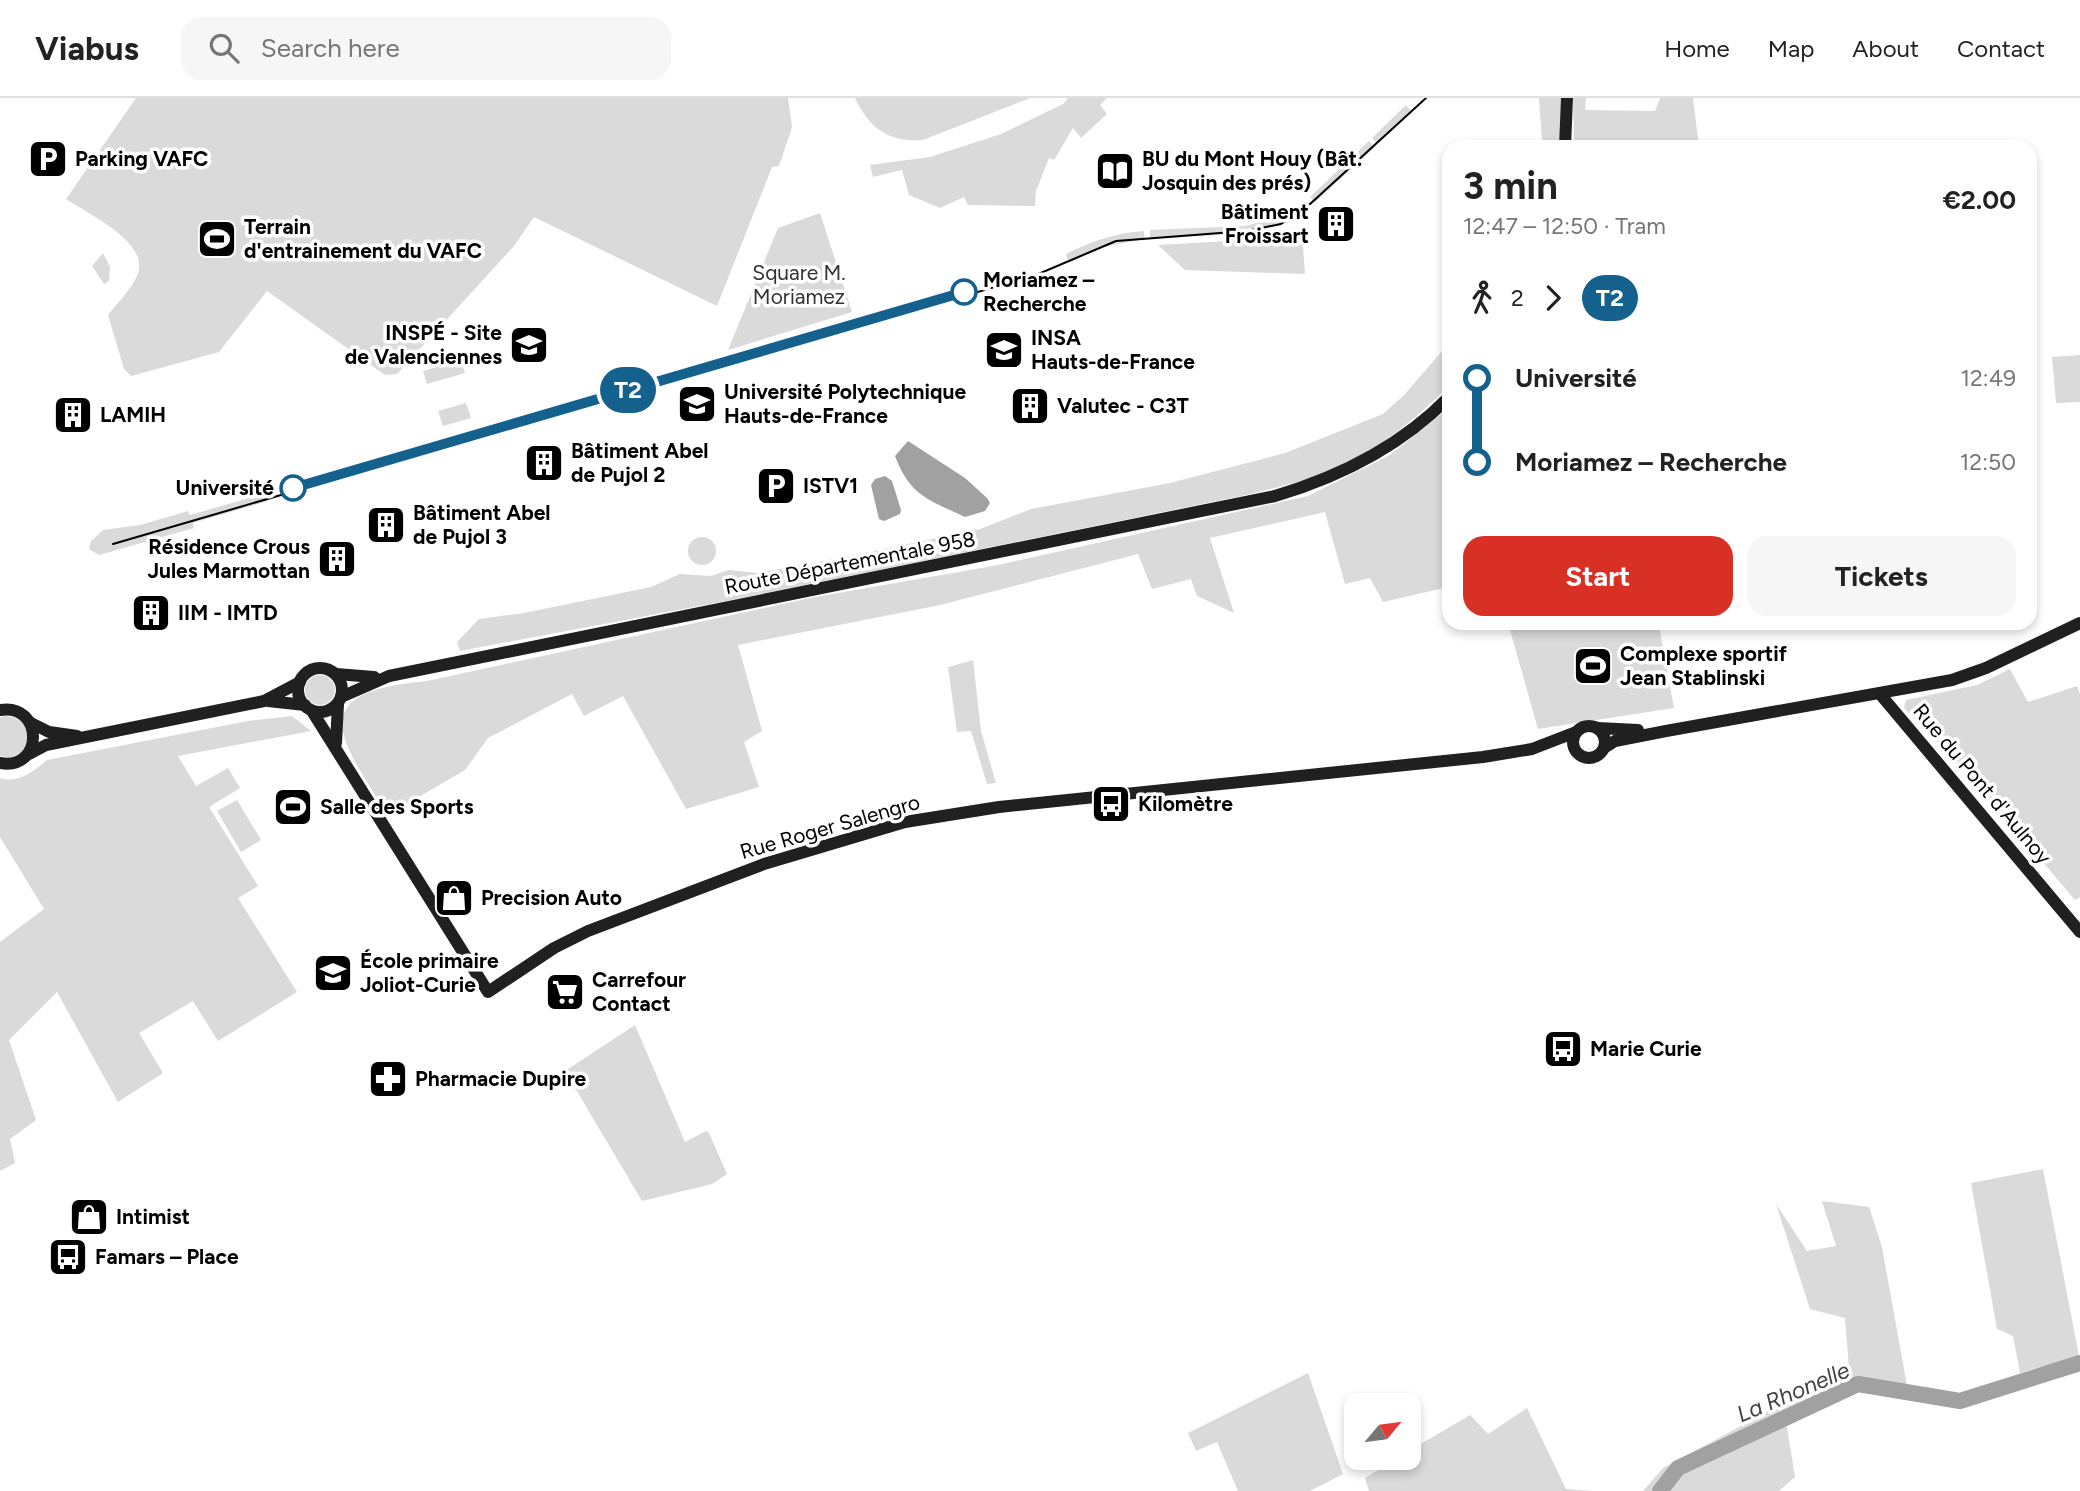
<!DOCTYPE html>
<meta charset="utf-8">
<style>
body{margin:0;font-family:Figtree,sans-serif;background:#f6f6f6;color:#222;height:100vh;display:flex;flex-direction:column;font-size:26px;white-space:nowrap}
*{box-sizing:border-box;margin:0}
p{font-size:23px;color:#767676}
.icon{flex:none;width:38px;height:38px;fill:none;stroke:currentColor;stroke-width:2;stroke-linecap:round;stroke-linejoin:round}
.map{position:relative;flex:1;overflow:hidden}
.drawer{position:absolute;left:1442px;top:42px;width:595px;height:490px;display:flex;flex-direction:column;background:#fff;border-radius:21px;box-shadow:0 4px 10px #0003}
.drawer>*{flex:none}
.badge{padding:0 14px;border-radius:23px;font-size:24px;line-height:46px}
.needle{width:46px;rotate:61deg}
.buttons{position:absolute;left:1344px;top:1295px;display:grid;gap:14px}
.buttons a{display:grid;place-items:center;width:77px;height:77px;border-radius:14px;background:#fff;box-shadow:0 4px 10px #0003;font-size:35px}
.map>.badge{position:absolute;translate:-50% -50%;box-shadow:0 0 0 4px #fff}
.legs{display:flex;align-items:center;gap:10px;height:77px;padding:0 21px;font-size:23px}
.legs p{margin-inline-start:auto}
.summary{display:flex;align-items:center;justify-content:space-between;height:119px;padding:0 21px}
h1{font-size:38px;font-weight:700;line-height:52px}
.primary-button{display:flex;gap:14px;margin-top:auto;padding:14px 21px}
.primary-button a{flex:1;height:80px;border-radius:21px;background:#d93025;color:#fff;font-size:28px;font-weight:700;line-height:80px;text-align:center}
.primary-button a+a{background:#f6f6f6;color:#222}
ul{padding:0 21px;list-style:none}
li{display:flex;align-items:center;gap:24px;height:84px;font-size:26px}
li i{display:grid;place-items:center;width:10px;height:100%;margin:0 9px;background:currentColor}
li i::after{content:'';width:18px;height:18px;margin:-9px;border:5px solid;border-radius:50%;background:#fff}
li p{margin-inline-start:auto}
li:first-child i{background:linear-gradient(#0000 50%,currentColor 0)}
li:last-child i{background:linear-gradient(currentColor 50%,#0000 0)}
header{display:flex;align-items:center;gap:42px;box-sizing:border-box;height:98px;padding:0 35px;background:#fff;border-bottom:2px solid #e0e0e0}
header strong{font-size:33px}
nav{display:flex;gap:38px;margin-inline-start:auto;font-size:24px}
.search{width:490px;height:63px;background:#f6f6f6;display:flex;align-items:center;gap:18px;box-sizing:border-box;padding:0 24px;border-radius:21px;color:#767676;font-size:26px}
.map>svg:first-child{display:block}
.green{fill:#dadada}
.water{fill:#a1a1a1}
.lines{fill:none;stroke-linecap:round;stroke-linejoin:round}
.river{stroke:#a1a1a1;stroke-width:16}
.secondary{stroke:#202020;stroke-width:12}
.tram{stroke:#000;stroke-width:2}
.line-1-casing{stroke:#fff;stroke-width:16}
.line-1{stroke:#15618e;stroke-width:10}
.stop-1-dot{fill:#fff;stroke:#15618e;stroke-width:3.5}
.labels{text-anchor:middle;stroke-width:7;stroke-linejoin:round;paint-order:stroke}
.poi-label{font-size:21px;font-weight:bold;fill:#000;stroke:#fff;text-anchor:start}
.park-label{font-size:21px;fill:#313131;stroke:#fff}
.stop-label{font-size:21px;font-weight:bold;fill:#000;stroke:#fff;text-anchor:start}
.street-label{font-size:21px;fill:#000;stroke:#fff}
.water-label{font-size:23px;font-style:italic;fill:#424242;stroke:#fff}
</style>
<header>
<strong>Viabus</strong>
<div class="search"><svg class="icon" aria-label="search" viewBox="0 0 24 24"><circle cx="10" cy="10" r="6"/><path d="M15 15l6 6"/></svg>Search here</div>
<nav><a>Home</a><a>Map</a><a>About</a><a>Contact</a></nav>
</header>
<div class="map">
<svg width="2080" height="1393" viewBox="0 0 2080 1393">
<rect width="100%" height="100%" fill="#fff"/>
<g class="green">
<path d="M136,0H788L792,29L779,68L772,69L717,208L534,119L514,148L397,276L385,277L267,193L219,254L131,278L124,271L108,217C117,205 137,186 139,171C144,142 87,115 66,101Z"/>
<path d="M855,0H1030L923,42C889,45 869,30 855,0Z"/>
<path d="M1068,0H1107L1100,7L1107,16L1081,40L1073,30L1054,62L1049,60L1036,93L1035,108L968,107L964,99L940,110L909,97L902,72L873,79L870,67L930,59L1001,36L1063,6Z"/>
<path d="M1539,0H1561L1560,49H1538L1542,43Z"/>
<path d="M1573,0H1586L1585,12L1655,13L1660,0H1693L1699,49H1574Z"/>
<path d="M1406,7L1412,14L1377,46L1372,40Z"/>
<path d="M1369,43L1375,49L1315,104L1310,99Z"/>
<path d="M820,115L852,214L728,252L778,130Z"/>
<path d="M1283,118L1289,124L1252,135L1150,141V132L1245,128Z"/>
<path d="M1296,130L1302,135L1305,176L1185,172L1158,147L1245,142Z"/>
<path d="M1144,133V141L1098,150L1069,165L1066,156C1092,143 1115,135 1144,133Z"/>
<path d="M103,155L110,169L109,183L104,186L92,168Z"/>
<path d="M865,221L867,228L723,271L721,263Z"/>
<path d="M1449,245V288C1416,321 1378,351 1335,371C1310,383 1279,388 1251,396L726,503L460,553L457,544L479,521L524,515L651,489L680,476L711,478L729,472L758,475L850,458L980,431L1031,411L1170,385L1285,355L1383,316L1404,297Z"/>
<path d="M2080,257V304L2056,305L2052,259Z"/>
<path d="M461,262L465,275L427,286L423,273Z"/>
<path d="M622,291L624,299L490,338L487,331Z"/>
<path d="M466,305L471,320L443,328L438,313Z"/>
<path d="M1449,310V481L1444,490L1383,504L1370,480L1345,486L1325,414L1210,440L1234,515L1197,498L1191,481L1152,491L1138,456L940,507L738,547L762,633L744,644L759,689L686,711L623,598L584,618L572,596L488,640L465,672L388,717C339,640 302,594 427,583L815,499L993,468L1308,398L1390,357Z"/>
<path d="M461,338L463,346L364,375L361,367Z"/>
<path d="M266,395L268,403L193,425L194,430L99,457L89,451L91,443L103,432L140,427L188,413L190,417Z"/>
<circle cx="702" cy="453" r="14"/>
<path d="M1508,525H1671L1659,528L1674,610L1538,631Z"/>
<path d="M973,562L981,633L996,685L987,686L971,633L957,634L948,569Z"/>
<path d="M2010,571L2028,604L2077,588L2080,596V799L2075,802L1971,679L1904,610L1906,602L1977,587Z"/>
<circle cx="320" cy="592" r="15"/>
<path d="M7,618C28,621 30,636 23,654L9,660L0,658V619Z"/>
<path d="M292,618L311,633L178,658L196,688L228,670L240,690L209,709L258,788L238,800L297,894L218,943L193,903L139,935L163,975L118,1004L57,894L9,942L36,1022L10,1041L15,1065L0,1073V844L44,811L0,739V680C18,686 34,673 47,662L248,623Z"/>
<path d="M237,702L261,742L241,754L217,713Z"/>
<path d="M635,927L685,1044L706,1033L709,1035L727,1076L712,1086L642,1103L565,973Z"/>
<path d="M2043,1071L2079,1258L2020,1275L2013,1238L1997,1231L1971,1085Z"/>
<path d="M1822,1103L1869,1109L1882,1149L1909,1299L1855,1292L1786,1323L1795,1379L1779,1393H1643L1663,1370L1849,1270L1845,1220L1810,1211L1776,1106L1807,1153L1836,1148Z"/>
<path d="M1308,1275L1343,1376L1310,1393H1238L1217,1344L1196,1353L1188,1335Z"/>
<path d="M1527,1310L1566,1391L1593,1393H1369L1365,1380L1398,1360H1409V1353L1470,1317L1488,1336Z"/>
</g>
<g class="water">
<path d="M908,343L965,380L987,400L990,405L985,413L965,419C929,402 910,398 895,358Z"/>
<path d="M885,378L892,383L901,412L900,416L884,423L879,421L871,387L875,381Z"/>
</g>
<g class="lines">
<path class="river" d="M1660,1393L1678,1370L1858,1286L1960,1303L2080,1265"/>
<g class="secondary">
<path d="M1565,49L1567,0"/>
<circle cx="320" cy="592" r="22"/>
<path d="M336,576L374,579"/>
<path d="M1880,596L2080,834"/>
<path d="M341,599L389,578L1275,398C1339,379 1401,348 1449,299"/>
<path d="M268,603L305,607"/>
<path d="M0,612C44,605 44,673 0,665"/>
<path d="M312,613L488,894L554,850L588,833L764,766L905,724L999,709L1483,659L1532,651L1576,634"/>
<path d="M31,625L49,634L77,638"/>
<circle cx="1589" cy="644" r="16"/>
<path d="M1597,630L1638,632"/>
<path d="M336,645L338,606"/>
<path d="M1604,650L1615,643L1666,633L1952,582L1986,570L2080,525"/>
<path d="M29,656L46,647L264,603L300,584"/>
</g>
<path class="tram" d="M113,446L1036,177L1116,143L1246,133L1281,126L1309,107L1426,0"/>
</g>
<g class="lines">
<g class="line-1-casing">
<path id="line-1" d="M293,390L964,194"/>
</g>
<use href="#line-1" class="line-1"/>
</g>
<defs>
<g id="parking-square" transform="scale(2.0125)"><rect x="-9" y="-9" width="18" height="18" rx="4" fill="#000" stroke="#fff"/><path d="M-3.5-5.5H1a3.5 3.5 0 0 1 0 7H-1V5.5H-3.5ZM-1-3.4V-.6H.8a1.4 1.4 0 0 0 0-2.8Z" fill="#fff"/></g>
<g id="library-square" transform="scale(2.0125)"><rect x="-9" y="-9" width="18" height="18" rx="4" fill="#000" stroke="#fff"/><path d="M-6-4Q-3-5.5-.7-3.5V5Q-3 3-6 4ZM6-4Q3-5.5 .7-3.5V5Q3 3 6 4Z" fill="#fff"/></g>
<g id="building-square" transform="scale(2.0125)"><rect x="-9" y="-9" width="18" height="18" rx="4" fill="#000" stroke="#fff"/><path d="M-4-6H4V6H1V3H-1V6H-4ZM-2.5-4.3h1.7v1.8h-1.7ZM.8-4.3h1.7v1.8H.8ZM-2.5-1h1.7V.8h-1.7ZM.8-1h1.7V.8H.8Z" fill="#fff"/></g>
<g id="stadium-square" transform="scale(2.0125)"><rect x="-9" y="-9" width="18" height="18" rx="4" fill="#000" stroke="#fff"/><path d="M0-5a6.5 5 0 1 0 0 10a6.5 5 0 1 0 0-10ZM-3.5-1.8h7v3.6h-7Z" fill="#fff"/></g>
<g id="university-square" transform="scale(2.0125)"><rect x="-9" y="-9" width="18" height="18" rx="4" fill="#000" stroke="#fff"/><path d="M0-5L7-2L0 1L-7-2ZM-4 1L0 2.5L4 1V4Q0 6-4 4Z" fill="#fff"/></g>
<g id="bus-square" transform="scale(2.0125)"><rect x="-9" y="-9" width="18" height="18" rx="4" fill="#000" stroke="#fff"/><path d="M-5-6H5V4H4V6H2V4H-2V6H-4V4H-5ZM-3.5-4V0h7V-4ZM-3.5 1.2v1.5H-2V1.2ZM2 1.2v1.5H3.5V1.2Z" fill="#fff"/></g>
<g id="shop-square" transform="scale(2.0125)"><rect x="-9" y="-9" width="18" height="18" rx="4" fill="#000" stroke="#fff"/><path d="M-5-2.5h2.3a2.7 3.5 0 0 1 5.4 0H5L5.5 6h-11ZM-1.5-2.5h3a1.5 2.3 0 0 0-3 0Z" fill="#fff"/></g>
<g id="school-square" transform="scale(2.0125)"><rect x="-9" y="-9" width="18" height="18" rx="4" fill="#000" stroke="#fff"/><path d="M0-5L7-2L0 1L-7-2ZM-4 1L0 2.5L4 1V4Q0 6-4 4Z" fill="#fff"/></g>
<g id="supermarket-square" transform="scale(2.0125)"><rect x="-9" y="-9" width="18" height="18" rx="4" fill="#000" stroke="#fff"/><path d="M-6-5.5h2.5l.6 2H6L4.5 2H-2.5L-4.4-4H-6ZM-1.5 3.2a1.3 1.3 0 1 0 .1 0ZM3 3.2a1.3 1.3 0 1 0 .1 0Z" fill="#fff"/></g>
<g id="pharmacy-square" transform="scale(2.0125)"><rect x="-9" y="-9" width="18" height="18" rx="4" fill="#000" stroke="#fff"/><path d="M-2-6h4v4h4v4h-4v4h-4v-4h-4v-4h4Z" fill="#fff"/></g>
</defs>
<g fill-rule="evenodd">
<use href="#parking-square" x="48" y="61"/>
<use href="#library-square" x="1115" y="73"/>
<use href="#building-square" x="1336" y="126"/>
<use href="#stadium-square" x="217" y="141"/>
<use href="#university-square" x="529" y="247"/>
<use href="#university-square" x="1004" y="252"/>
<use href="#university-square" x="697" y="306"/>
<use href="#building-square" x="1030" y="308"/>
<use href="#building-square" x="73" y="317"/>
<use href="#building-square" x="544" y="365"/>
<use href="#parking-square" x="776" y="388"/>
<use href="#building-square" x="386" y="427"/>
<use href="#building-square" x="337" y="461"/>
<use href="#building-square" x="151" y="515"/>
<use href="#stadium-square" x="1593" y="568"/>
<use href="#bus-square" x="1111" y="706"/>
<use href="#stadium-square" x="293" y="709"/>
<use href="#shop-square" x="454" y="800"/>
<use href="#school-square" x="333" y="875"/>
<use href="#supermarket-square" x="565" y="894"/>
<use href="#bus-square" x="1563" y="951"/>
<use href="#pharmacy-square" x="388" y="981"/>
<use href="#shop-square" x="89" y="1119"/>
<use href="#bus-square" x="68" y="1159"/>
</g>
<g class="stop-1-dot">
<circle cx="964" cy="194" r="12"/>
<circle cx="293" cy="390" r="12"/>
</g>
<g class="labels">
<g class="poi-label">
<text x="75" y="68">Parking VAFC</text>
<text x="1142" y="68">BU du Mont Houy (Bât.<tspan x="1142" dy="24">Josquin des prés)</tspan></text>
<text x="1309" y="121" text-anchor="end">Bâtiment<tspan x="1309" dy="24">Froissart</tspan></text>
<text x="244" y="136">Terrain<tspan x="244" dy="24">d'entrainement du VAFC</tspan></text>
<text x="502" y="242" text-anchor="end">INSPÉ - Site<tspan x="502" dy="24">de Valenciennes</tspan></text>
<text x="1031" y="247">INSA<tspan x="1031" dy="24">Hauts-de-France</tspan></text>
<text x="724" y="301">Université Polytechnique<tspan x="724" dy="24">Hauts-de-France</tspan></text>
<text x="1057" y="315">Valutec - C3T</text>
<text x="100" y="324">LAMIH</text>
<text x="571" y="360">Bâtiment Abel<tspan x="571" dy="24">de Pujol 2</tspan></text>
<text x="803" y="395">ISTV1</text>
<text x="413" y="422">Bâtiment Abel<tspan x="413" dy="24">de Pujol 3</tspan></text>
<text x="310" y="456" text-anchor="end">Résidence Crous<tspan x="310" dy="24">Jules Marmottan</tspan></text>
<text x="178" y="522">IIM - IMTD</text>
<text x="1620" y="563">Complexe sportif<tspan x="1620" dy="24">Jean Stablinski</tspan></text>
<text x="1138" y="713">Kilomètre</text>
<text x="320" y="716">Salle des Sports</text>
<text x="481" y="807">Precision Auto</text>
<text x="360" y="870">École primaire<tspan x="360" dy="24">Joliot-Curie</tspan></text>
<text x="592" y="889">Carrefour<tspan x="592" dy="24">Contact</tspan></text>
<text x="1590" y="958">Marie Curie</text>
<text x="415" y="988">Pharmacie Dupire</text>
<text x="116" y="1126">Intimist</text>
<text x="95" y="1166">Famars – Place</text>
</g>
<g class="park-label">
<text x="799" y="182">Square M.<tspan x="799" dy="24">Moriamez</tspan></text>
</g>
<g class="stop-label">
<text x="983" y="189">Moriamez –<tspan x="983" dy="24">Recherche</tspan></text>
<text x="274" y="397" text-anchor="end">Université</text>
</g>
<g class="street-label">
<text transform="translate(850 465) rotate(-11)" y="7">Route Départementale 958</text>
<text transform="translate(1982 686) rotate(50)" y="7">Rue du Pont d'Aulnoy</text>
<text transform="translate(830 729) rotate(-16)" y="7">Rue Roger Salengro</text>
</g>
<g class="water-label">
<text transform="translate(1793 1294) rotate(-23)" y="8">La Rhonelle</text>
</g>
</g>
</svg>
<div class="buttons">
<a><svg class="needle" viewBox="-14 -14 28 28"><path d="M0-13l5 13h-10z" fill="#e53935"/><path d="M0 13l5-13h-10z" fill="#767676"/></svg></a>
</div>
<b class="badge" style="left:628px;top:292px;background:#15618e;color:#fff">T2</b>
<section class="drawer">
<div class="summary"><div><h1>3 min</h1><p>12:47 – 12:50 · Tram</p></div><b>€2.00</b></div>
<div class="legs"><svg class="icon" aria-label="walk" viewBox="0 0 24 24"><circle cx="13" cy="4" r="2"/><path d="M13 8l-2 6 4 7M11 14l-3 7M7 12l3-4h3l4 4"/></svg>2<svg class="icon" aria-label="forward" viewBox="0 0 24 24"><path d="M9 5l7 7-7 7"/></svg><b class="badge" style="background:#15618e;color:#fff">T2</b></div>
<ul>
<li><i style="color:#15618e"></i><b>Université</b><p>12:49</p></li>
<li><i style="color:#15618e"></i><b>Moriamez – Recherche</b><p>12:50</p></li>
</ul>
<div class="primary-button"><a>Start</a><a>Tickets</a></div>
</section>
</div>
